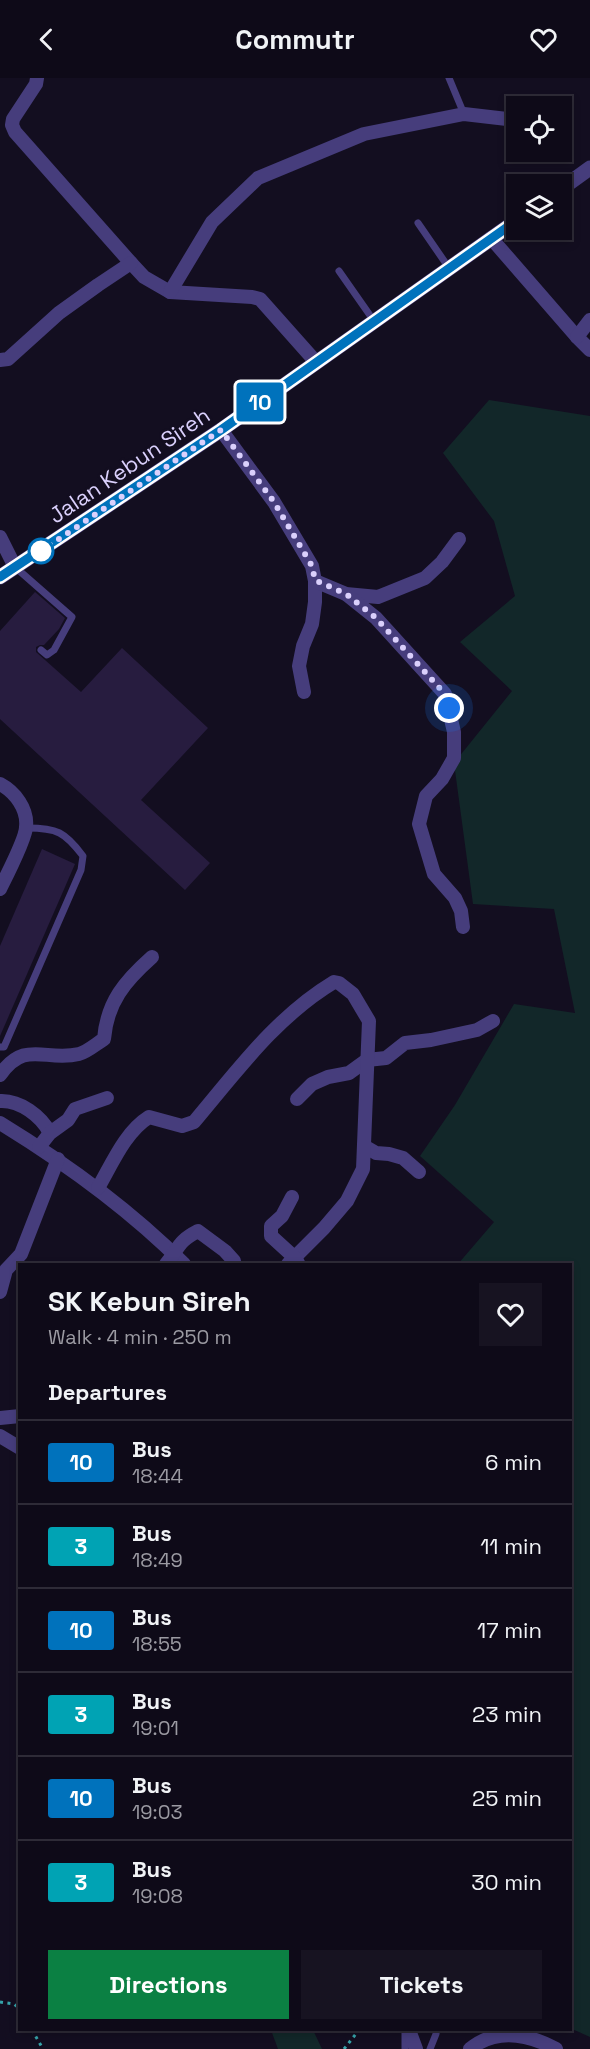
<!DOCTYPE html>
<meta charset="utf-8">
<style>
body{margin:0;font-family:"Space Grotesk",sans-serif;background:#171321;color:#f1f3f6;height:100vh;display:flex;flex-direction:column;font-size:22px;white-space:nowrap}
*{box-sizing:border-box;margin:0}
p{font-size:20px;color:#9b9aa2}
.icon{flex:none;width:33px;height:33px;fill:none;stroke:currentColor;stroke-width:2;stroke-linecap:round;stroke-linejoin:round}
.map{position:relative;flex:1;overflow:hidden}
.sheet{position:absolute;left:18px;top:1185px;width:554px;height:768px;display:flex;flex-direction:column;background:#0e0a18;border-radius:0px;box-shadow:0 3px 9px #0003,0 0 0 2px #2e2b37}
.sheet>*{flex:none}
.badge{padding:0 12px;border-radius:4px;font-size:21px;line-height:39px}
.tools{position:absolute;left:506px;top:18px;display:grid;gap:12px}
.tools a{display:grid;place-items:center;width:66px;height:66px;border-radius:0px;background:#0e0a18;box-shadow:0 3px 9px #0003,0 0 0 2px #2e2b37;font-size:30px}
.you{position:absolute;width:30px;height:30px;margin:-15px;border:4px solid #fff;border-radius:50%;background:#1a73e8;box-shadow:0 0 0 9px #1a73e833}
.map>.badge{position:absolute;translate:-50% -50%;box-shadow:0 0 0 3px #fff}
h2{padding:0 30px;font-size:22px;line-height:54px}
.round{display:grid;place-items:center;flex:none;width:63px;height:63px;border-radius:0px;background:#171321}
.overview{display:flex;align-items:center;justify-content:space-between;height:102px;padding:0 30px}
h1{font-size:28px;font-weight:800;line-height:45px}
.button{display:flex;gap:12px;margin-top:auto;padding:12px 30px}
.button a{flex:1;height:69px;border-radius:0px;background:#0b8043;color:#fff;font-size:24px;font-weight:800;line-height:69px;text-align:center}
.button a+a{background:#171321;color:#f1f3f6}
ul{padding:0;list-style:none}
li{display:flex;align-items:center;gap:18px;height:84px;padding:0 30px;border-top:2px solid #2e2b37}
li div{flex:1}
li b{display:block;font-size:22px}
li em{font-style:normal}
li .badge{min-width:66px;font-weight:700;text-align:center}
header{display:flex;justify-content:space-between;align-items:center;height:78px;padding:0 30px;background:#0e0a18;font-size:27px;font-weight:800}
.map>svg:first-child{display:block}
.green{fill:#122729}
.building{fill:#271c3f}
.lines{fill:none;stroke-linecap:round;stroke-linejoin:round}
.path{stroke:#36a4aa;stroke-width:3;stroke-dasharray:3 4.5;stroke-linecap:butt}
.service{stroke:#463d7c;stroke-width:7}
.minor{stroke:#463d7c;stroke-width:14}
.tertiary{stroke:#463d7c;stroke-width:15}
.line-casing{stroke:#fff;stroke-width:14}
.line{stroke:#0072bc;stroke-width:9}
.walk{stroke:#dad0fc;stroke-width:6;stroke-dasharray:0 10.8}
.stop-dot{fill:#fff;stroke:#0072bc;stroke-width:3}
.labels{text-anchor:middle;stroke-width:5;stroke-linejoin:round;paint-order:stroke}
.street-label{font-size:22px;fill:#dad0fc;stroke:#130e20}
</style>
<header><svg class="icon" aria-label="back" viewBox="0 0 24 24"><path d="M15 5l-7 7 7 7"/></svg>Commutr<svg class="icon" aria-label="heart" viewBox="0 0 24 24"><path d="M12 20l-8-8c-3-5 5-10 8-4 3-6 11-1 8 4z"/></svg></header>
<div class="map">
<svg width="590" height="1971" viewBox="0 0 590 1971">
<rect width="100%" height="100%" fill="#130e20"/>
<g class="green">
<path d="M489,322L590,338V1959L570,1950V1186H458L494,1144L420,1078L455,1027L514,926L575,935L554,831L473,826L454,685L512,613L460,564L515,518L494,443L443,375Z"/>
<path d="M271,1952H313L322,1971H278Z"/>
</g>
<g class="building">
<path d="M35,514L65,540L59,551L44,567H40L36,569V574L81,614L122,570L208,650L141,722L210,785L185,812L0,641V553Z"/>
<path d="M42,771L75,786L0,958V868Z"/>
</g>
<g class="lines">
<g class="path">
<path d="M0,1924L14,1926L20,1931"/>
<path d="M32,1952L43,1971"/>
<path d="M344,1971L359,1952"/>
</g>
<g class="service">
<path d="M449,0L464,36"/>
<path d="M418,145L449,190"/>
<path d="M339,193L374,243"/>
<path d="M15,489L72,539L54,572L47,577L41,572"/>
<path d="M0,969H4L81,792L83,778C65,754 57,750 27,750"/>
<path d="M405,1971V1952"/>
<path d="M430,1971L436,1956"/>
</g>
<g class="minor">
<path d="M37,0L36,6L13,41L12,47L15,54L131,185L144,199L170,214L252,219L260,221L316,284"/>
<path d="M491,160L577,259L590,272"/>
<path d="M170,214L212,144L258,100L364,56L464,36L507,41L516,39"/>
<path d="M577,259L590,242"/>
<path d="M0,282L8,281L59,235L98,207L131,185"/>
<path d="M221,352L274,424L312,488L315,503V524L312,546L303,568L299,588L304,614"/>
<path d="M0,459L15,489"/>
<path d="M315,503L346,516L378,519L425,500L442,484L459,461"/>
<path d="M346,516L376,540L445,616L454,654V680L442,701L426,718L419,746L434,796L455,820L461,833L463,849"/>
<path d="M0,706C15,714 28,731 26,749C26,760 6,799 0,811"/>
<path d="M0,997C25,961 45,984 79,976C87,974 96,966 104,961C107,924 125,903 152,879"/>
<path d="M297,1021L312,1006L328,999L349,995L367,982L386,980L405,965L431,962L477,952L493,943"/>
<path d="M0,1023C20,1022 41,1038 50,1055"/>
<path d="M0,1045C67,1086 129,1131 184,1186"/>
<path d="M364,1068L376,1075L389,1076L403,1080L419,1094"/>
<path d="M39,1069L50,1055L68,1042L75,1031L107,1020"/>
<path d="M98,1110C112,1086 125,1054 149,1039L182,1048L194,1044C237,993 276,939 334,904L339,905L353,916L369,943L363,1091L347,1123L324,1150L288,1186"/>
<path d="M292,1119L282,1138L271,1148V1158L294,1179L298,1185"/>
<path d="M166,1186C180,1169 177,1164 198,1153L225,1173L234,1183L233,1186"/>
<path d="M0,1214L6,1192L21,1176L58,1081"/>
<path d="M0,1340L20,1338"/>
<path d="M0,1358L20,1370"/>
<path d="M409,1952L416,1971"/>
<path d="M470,1971C497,1949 528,1956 556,1971"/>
</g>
<g class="tertiary">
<path d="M561,111L590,90"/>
<path d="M0,499L221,352L516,143"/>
</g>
</g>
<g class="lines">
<g class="line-casing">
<path id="line" d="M0,499L221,352L516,143"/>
</g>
<use href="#line" class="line"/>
<path class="walk" d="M41,473L221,352L274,424L312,488L315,502L346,516L376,540L445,616L449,630"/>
</g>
<circle class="stop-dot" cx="41" cy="473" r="12"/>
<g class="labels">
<g class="street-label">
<text transform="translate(129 387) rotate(-34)" y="8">Jalan Kebun Sireh</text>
</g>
</g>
</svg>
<div class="tools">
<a><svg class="icon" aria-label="locate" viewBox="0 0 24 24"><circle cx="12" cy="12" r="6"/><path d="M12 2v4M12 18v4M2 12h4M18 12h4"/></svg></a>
<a><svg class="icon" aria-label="layers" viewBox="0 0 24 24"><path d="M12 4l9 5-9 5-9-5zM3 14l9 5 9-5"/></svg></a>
</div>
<div class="you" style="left:449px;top:630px"></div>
<b class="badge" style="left:260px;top:324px;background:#0072bc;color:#fff">10</b>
<section class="sheet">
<div class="overview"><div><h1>SK Kebun Sireh</h1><p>Walk · 4 min · 250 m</p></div><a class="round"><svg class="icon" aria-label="heart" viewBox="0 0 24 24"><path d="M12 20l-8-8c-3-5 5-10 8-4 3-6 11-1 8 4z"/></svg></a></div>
<h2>Departures</h2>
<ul>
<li><span class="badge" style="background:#0072bc;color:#fff">10</span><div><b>Bus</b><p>18:44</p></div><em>6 min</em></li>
<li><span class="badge" style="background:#00a3b4;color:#fff">3</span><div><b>Bus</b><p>18:49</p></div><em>11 min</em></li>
<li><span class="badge" style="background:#0072bc;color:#fff">10</span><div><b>Bus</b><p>18:55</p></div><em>17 min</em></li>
<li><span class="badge" style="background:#00a3b4;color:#fff">3</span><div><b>Bus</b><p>19:01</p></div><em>23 min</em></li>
<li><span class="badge" style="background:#0072bc;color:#fff">10</span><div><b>Bus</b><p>19:03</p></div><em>25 min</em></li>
<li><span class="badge" style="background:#00a3b4;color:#fff">3</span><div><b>Bus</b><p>19:08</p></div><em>30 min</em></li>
</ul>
<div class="button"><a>Directions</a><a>Tickets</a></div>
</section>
</div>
